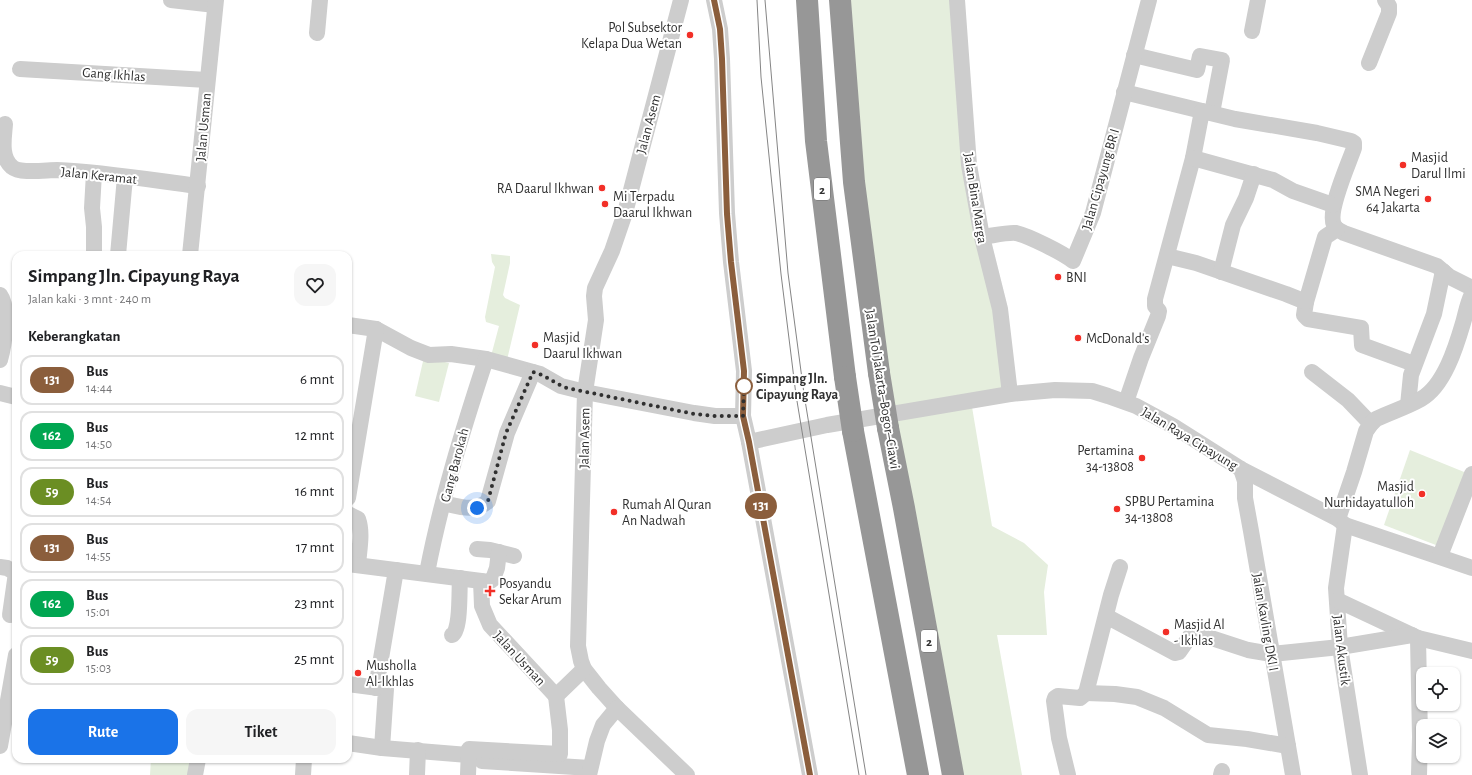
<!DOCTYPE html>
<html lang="id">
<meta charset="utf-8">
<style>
body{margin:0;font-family:"Alegreya Sans",sans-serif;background:#f6f6f6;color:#202124;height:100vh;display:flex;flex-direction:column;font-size:15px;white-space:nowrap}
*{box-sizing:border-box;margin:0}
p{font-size:13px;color:#757577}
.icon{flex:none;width:22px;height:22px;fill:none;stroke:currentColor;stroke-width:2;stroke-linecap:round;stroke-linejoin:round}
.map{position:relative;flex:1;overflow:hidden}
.drawer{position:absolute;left:12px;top:251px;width:340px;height:512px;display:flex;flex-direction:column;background:#fff;border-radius:12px;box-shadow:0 1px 3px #0004}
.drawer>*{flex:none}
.badge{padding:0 8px;border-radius:13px;font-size:14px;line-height:26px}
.fabs{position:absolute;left:1416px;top:667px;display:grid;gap:8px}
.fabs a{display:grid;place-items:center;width:44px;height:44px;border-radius:8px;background:#fff;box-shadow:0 1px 3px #0004;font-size:20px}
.you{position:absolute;width:20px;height:20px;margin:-10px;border:3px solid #fff;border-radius:50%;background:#1a73e8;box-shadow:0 0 0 6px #1a73e833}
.map>.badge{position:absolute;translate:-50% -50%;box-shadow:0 0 0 2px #fff}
h2{padding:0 16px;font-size:15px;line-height:36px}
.round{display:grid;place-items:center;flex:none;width:42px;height:42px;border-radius:12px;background:#f6f6f6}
.head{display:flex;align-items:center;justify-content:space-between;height:68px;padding:0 16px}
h1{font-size:19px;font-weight:700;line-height:30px}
.primary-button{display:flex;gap:8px;margin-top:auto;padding:8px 16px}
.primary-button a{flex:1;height:46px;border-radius:12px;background:#1a73e8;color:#fff;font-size:16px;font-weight:700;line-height:46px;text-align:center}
.primary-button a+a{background:#f6f6f6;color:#202124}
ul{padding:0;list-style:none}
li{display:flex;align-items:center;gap:12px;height:50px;margin:0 8px 6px;padding:0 8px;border:2px solid #e0e0e0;border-radius:12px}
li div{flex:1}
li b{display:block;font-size:15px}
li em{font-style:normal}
li .badge{min-width:44px;font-weight:700;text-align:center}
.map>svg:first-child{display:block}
.green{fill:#e5eedd}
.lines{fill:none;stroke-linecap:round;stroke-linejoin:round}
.minor{stroke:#cdcdcd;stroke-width:16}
.highway{stroke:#979797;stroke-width:22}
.tram{stroke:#858585;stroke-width:1}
.highway-bridge{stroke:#979797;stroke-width:22}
.line-casing{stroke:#fff;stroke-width:9}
.line{stroke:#8b5e3c;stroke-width:6}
.walk{stroke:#303030;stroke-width:4;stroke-dasharray:0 7.2}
.poi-dot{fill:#f22f27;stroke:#fff;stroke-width:1.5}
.stop-dot{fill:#fff;stroke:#8b5e3c;stroke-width:2}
.labels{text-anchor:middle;stroke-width:4;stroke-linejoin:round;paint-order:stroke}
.shield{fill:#fff;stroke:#6e6e6e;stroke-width:1}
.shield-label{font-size:13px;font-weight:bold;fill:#303030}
.poi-label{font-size:14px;fill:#303030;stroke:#fff;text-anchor:start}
.street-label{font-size:14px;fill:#303030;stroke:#fff}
.stop-label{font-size:14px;font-weight:bold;fill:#303030;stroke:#fff;text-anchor:start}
</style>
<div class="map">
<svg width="1472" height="775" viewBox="0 0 1472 775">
<rect width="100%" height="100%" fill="#fff"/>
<g class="green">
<path d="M840,0H957L963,91L1010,394L971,401L992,526L1024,543L1048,565L1044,592L1047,635H997L1022,775H953L891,413Z"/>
<path d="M491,254L510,256V263L503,295L505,298L520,305L507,360L491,356L499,326L486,322L485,317L495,267L492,262Z"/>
<path d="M424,357L449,363L439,402L415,396Z"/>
<path d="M1410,450L1469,474L1441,547L1384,525Z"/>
<path d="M151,759H196L194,775H150Z"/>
</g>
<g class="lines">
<g class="minor">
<path d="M171,0L215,5"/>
<path d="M681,0L625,213L612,251L595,288L594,296L596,320L585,392L578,646L581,661L584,669L599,688L617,708L687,775"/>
<path d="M714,0L720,29L722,59L727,213L731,262L744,371L743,416L749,442L810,775"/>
<path d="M957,0L969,165L982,237L1000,309L1010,394"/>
<path d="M1252,31L1258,0"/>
<path d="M317,33L320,0"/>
<path d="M1134,55L1197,70L1200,56L1222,60L1212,113"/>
<path d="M1369,63L1389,13V6L1385,0"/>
<path d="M20,69L207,80"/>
<path d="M1124,92L1202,111L1193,158L1155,299V306L1159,311L1158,316L1141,358L1126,402"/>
<path d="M1202,111L1235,119L1317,133L1351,141L1354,143V148C1349,163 1327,211 1334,225C1336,229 1340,231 1344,233L1437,266L1450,277L1472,288"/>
<path d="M5,124C4,138 0,157 12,167C20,174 46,170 57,170C104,172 151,180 198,186"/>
<path d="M1193,158L1273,180L1293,191L1333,205"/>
<path d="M94,173L92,208L94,227V255"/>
<path d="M1337,229L1325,237L1306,302L1304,315L1308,319L1361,328L1362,345L1414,364"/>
<path d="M982,237C991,236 1008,232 1016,233C1029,236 1063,253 1073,261L1093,213L1149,0"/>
<path d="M118,255L125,177"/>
<path d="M190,255L216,0"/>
<path d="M1167,256L1196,263L1286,294L1306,302"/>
<path d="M1221,272L1233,225L1246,198L1254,174"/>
<path d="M0,295C10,308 4,346 0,360"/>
<path d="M348,325L376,329L411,348L429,355L451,354L486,359L540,374L561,386L585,392L694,413L715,416H743"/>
<path d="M1312,372L1348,400L1371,424"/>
<path d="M0,393L16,397"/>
<path d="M1408,405L1411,375L1434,314L1443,271"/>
<path d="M749,442L827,425L1010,394L1055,390L1092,391L1108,396L1136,406L1173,426L1241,469L1338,519L1345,525L1472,568"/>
<path d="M1241,469L1245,481V498L1251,531L1293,775"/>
<path d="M348,498L376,329"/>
<path d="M443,503C457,506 476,513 488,501L507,433L533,372"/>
<path d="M348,514L358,519C363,533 359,550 358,565"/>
<path d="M1338,519L1354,472L1366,431L1371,424L1376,419C1391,412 1407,407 1421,399C1444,386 1456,347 1463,323C1466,313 1467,304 1472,294"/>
<path d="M1345,525L1336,588L1340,647L1360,775"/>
<path d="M477,549L490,550L514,556"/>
<path d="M1440,556L1472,474"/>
<path d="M348,564L489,582L493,579L497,568L499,552"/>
<path d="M0,567L7,568L16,573"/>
<path d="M427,573C441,500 463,429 486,359"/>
<path d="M481,581L482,606L490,625L556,696L584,669"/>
<path d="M1337,600L1418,638L1472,651"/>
<path d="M10,615L16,573"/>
<path d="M1106,616L1175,653L1179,652L1193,632L1248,650L1272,654L1340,647L1412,635"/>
<path d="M452,635C461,631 459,589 460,578"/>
<path d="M1418,638L1420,737L1419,775"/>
<path d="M348,684L386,689L382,748"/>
<path d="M376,688L396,570"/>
<path d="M1086,693L1115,694L1137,697L1164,708L1208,735L1247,739L1288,746"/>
<path d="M348,743L382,748L468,755"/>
<path d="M0,746L16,655"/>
<path d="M482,761L590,768"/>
<path d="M195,775L198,759"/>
<path d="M303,775L304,759"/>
<path d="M417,775L418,750"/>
<path d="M468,775L469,749L560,754V730L556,696"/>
<path d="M589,775L597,741L603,725L617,708"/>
<path d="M1068,775L1059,738L1054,701L1055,698L1058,696L1080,698L1086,693L1111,595L1120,567"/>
<path d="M1221,775L1222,771"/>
</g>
<g class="highway">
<path d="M807,0L816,141L845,377"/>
<path d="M840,0L854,182L879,373"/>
<path d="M888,428L904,508L953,775"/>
<path d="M853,431L918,775"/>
</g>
<g class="tram">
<path d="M757,0L761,77L781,274L796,395L859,775"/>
<path d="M765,0L788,273L804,394L866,775"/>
</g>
<g class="highway-bridge">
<path d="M879,373L888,428"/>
<path d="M845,377L853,431"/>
</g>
</g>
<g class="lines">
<g class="line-casing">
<path id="line" d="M714,0L720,29L722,59L727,214L731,262L744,371L743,416L749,442L810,775"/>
</g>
<use href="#line" class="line"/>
<path class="walk" d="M477,508L483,506L488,501L506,433L533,372C546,375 555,384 567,388L694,414L715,416H743L744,386"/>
</g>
<g class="poi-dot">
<circle cx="690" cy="35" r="4"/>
<circle cx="1403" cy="165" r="4"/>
<circle cx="602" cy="188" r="4"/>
<circle cx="1428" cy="199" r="4"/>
<circle cx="605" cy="204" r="4"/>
<circle cx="1058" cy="277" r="4"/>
<circle cx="1078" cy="338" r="4"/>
<circle cx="535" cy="345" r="4"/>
<circle cx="1142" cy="458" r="4"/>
<circle cx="1422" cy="494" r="4"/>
<circle cx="1117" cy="509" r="4"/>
<circle cx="614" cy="512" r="4"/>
<path d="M488 585h4v4h4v4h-4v4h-4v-4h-4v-4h4z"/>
<circle cx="1166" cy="632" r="4"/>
<circle cx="358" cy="673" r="4"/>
</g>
<circle class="stop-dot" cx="744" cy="386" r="8"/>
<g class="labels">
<g class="shield">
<rect x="814" y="178" width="16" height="22" rx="3"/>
<rect x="921" y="630" width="16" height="22" rx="3"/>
</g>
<g class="shield-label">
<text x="822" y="194">2</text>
<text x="929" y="646">2</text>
</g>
<g class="poi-label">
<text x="682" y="32" text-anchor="end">Pol Subsektor<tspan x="682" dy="16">Kelapa Dua Wetan</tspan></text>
<text x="1411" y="162">Masjid<tspan x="1411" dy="16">Darul Ilmi</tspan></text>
<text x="594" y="193" text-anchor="end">RA Daarul Ikhwan</text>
<text x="1420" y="196" text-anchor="end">SMA Negeri<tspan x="1420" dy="16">64 Jakarta</tspan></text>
<text x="613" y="201">Mi Terpadu<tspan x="613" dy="16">Daarul Ikhwan</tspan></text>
<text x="1066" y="282">BNI</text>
<text x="543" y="342">Masjid<tspan x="543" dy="16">Daarul Ikhwan</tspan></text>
<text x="1086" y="343">McDonald's</text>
<text x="1134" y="455" text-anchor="end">Pertamina<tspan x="1134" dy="16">34-13808</tspan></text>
<text x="1414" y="491" text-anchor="end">Masjid<tspan x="1414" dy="16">Nurhidayatulloh</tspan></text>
<text x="1125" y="506">SPBU Pertamina<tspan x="1125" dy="16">34-13808</tspan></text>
<text x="622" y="509">Rumah Al Quran<tspan x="622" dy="16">An Nadwah</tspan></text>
<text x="499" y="588">Posyandu<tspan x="499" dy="16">Sekar Arum</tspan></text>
<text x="1174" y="629">Masjid Al<tspan x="1174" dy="16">- Ikhlas</tspan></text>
<text x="366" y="670">Musholla<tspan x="366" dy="16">Al-Ikhlas</tspan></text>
</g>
<g class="street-label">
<text transform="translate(114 74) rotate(4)" y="5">Gang Ikhlas</text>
<text transform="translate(648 124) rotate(-75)" y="5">Jalan Asem</text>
<text transform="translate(203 127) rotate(-85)" y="5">Jalan Usman</text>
<text transform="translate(99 175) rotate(6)" y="5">Jalan Keramat</text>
<text transform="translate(1100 179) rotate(-74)" y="5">Jalan Cipayung BR I</text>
<text transform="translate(976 198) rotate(81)" y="5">Jalan Bina Marga</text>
<text transform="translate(883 389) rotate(81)" y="5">Jalan Tol Jakarta–Bogor–Ciawi</text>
<text transform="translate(584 438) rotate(-89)" y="5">Jalan Asem</text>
<text transform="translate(1190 438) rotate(31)" y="5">Jalan Raya Cipayung</text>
<text transform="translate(454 465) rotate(-75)" y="5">Gang Barokah</text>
<text transform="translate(1266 622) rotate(80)" y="5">Jalan Kavling DKI I</text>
<text transform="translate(1342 650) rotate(83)" y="5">Jalan Akustik</text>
<text transform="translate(520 658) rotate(47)" y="5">Jalan Usman</text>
</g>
<g class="stop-label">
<text x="756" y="383">Simpang Jln.<tspan x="756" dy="16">Cipayung Raya</tspan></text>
</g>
</g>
</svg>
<div class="fabs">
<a><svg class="icon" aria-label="locate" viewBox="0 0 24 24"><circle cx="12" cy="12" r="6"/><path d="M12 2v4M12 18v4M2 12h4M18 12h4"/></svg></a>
<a><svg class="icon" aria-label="layers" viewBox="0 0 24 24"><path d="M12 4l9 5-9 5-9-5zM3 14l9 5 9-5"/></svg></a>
</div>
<div class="you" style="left:477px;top:508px"></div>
<b class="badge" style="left:761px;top:506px;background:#8b5e3c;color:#fff">131</b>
<section class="drawer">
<div class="head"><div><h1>Simpang Jln. Cipayung Raya</h1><p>Jalan kaki · 3 mnt · 240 m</p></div><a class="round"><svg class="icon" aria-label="heart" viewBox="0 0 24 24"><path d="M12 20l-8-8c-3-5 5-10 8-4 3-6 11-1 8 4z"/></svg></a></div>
<h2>Keberangkatan</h2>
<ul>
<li><span class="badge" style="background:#8b5e3c;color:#fff">131</span><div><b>Bus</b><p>14:44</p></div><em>6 mnt</em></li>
<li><span class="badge" style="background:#00a651;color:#fff">162</span><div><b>Bus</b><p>14:50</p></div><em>12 mnt</em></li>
<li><span class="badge" style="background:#6b8e23;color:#fff">59</span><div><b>Bus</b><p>14:54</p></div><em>16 mnt</em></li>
<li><span class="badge" style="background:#8b5e3c;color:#fff">131</span><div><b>Bus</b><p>14:55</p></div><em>17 mnt</em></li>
<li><span class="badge" style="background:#00a651;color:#fff">162</span><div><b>Bus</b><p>15:01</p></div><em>23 mnt</em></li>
<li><span class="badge" style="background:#6b8e23;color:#fff">59</span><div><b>Bus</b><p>15:03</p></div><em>25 mnt</em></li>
</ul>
<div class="primary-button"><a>Rute</a><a>Tiket</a></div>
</section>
</div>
